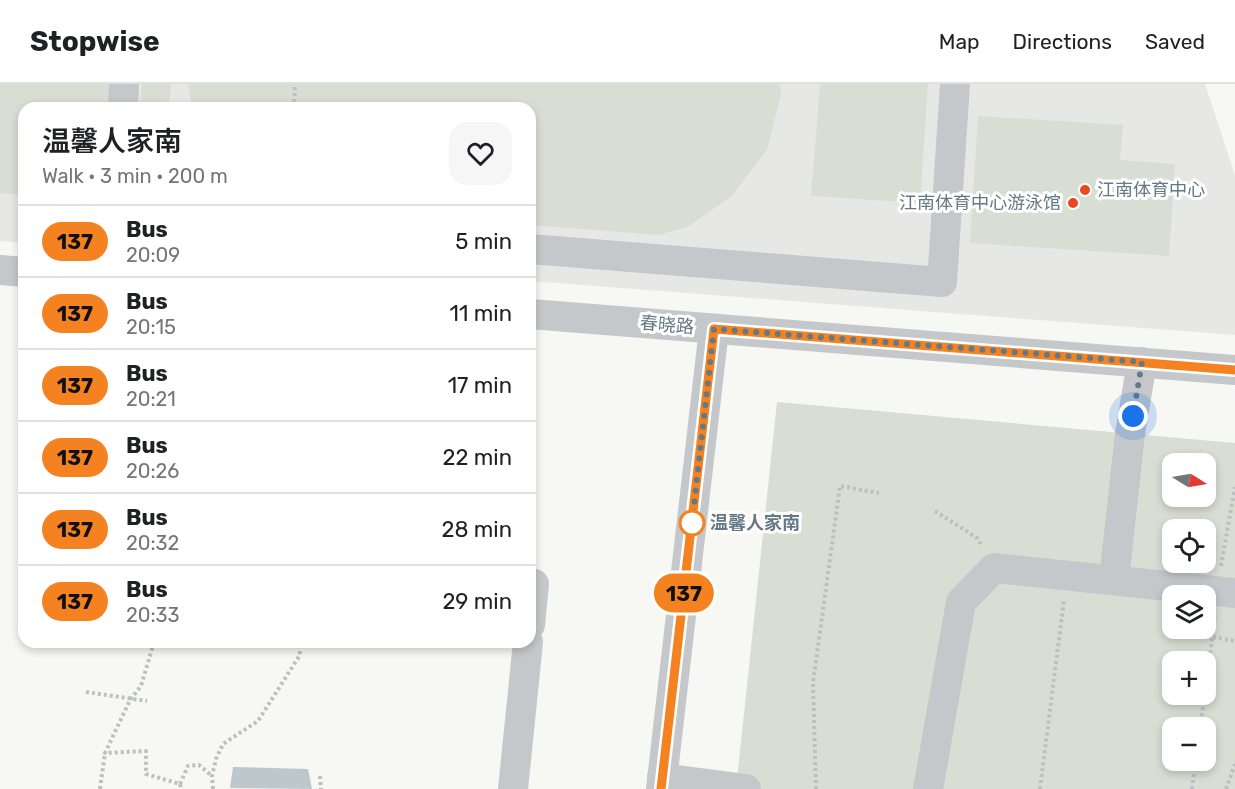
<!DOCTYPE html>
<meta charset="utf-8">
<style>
body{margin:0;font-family:Rubik,"Noto Sans SC",sans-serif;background:#f6f6f6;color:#202124;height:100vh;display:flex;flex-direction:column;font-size:22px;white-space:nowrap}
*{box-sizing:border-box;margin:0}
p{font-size:20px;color:#757577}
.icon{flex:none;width:33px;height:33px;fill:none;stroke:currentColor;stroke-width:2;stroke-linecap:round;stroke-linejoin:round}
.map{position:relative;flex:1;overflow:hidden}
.details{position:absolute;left:18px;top:18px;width:518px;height:546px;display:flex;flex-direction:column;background:#fff;border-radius:18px;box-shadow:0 3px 9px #0003}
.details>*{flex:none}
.badge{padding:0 12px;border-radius:20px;font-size:21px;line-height:39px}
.needle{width:39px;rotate:101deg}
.buttons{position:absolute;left:1162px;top:369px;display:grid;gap:12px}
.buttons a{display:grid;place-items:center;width:54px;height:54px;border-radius:12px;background:#fff;box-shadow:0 3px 9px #0003;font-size:30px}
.you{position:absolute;width:30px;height:30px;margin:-15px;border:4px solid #fff;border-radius:50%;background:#1a73e8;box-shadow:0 0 0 9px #1a73e833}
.map>.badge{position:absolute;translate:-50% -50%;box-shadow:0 0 0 3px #fff}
.round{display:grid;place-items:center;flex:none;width:63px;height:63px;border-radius:18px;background:#f6f6f6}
.headline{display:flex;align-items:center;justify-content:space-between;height:102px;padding:0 24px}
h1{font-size:28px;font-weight:600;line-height:45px}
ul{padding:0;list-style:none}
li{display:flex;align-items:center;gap:18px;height:72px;padding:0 24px;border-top:2px solid #e0e0e0}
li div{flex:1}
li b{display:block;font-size:22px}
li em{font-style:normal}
li .badge{min-width:66px;font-weight:700;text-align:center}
header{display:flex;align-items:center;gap:36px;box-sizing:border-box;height:84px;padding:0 30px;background:#fff;border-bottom:2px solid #e0e0e0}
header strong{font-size:28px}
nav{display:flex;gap:33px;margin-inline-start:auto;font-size:21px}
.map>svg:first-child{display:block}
.built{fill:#e7e8e6}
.green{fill:#d8ded4;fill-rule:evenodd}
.water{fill:#bcc8cc}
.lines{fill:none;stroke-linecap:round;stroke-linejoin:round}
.path{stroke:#bdc0c2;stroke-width:4;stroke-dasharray:3 3;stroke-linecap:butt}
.minor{stroke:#c4c8cb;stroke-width:30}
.line-casing{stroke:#fff;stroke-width:14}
.line{stroke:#f58220;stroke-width:9}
.walk{stroke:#647885;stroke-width:6;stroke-dasharray:0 10.8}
.poi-dot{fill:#ea481f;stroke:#fff;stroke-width:2}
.stop-dot{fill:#fff;stroke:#f58220;stroke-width:3}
.labels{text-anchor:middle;stroke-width:6;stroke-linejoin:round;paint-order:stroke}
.poi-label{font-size:18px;fill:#647885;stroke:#fff;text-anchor:start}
.street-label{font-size:18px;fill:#647885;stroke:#fff}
.stop-label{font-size:18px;font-weight:bold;fill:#647885;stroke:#fff;text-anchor:start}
</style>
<header>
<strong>Stopwise</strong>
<nav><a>Map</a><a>Directions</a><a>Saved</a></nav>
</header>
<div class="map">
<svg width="1235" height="705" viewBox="0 0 1235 705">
<rect width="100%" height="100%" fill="#f7f7f3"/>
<path class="built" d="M0,0H1205L1235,91V251L530,197V24H24V159L0,157Z"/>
<g class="green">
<path d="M0,0H111L109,24H24V111L0,109Z"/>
<path d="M142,0H171L169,24H139Z"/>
<path d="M188,0H780L781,10L767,66L732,112L689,142L659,151L530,141V24H192Z"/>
<path d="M820,0H928L920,119L811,112Z"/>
<path d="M978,32L1123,41L1120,76L1175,80L1169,172L970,159Z"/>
<path d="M777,318L1235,359V705H736ZM1173,380H1206V412H1173ZM1173,446H1206V478H1173ZM1173,512H1206V544H1173ZM1173,578H1206V610H1173ZM1173,644H1206V676H1173Z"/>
</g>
<path class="water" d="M233,683L308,685L312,705L230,704Z"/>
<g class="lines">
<g class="path">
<path d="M294,24L295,0"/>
<path d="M935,427L977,454L982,462"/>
<path d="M1221,482L1235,403"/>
<path d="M1213,553L1235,557"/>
<path d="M154,558L141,602L130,616L105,669L146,667V690L180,700L181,705"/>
<path d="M1206,605L1215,531"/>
<path d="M86,608L147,617"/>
<path d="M1200,644L1205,610"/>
<path d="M320,692L321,705"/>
<path d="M180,700L188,682L199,681L212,692"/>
<path d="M100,705L105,669"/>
<path d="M213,705L212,692L216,675L223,660L258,637L300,571L299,558"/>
<path d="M816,705L813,599L840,402L879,409"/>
<path d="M1040,705L1064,516"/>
<path d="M1192,705L1196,676"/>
<path d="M1226,705L1235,680"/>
</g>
<g class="minor">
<path d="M123,24L124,0"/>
<path d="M530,165L942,198L955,0"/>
<path d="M0,186L24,188"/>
<path d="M530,230L1235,286"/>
<path d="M1114,496L1130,350L1142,278"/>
<path d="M530,541L534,500"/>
<path d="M662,694L746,705"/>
<path d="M513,705L528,558"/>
<path d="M661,705L714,245"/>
<path d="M928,705L961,518L994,484L1235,509"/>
</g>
</g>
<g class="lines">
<g class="line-casing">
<path id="line" d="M661,705L714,245L1235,286"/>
</g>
<use href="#line" class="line"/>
<path class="walk" d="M692,439L714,245L1142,278L1133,332"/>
</g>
<g class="poi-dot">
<circle cx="1085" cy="106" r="6"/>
<circle cx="1073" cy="119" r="6"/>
</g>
<circle class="stop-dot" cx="692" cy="439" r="12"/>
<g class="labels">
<g class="poi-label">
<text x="1097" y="112">江南体育中心</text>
<text x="1061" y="125" text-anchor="end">江南体育中心游泳馆</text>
</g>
<g class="street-label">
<text transform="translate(667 241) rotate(5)" y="6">春晓路</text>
</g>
<g class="stop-label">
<text x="710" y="445">温馨人家南</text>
</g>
</g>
</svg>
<div class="buttons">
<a><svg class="needle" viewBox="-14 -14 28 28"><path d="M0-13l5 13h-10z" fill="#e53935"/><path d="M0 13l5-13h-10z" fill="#757577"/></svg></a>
<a><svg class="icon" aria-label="locate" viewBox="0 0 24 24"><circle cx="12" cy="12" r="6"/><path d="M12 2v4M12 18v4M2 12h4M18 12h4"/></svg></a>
<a><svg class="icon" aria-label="layers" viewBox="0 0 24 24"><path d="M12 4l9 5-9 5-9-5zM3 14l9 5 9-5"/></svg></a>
<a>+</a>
<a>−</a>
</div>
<div class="you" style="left:1133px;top:332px"></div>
<b class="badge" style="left:684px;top:509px;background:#f58220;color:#111">137</b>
<section class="details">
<div class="headline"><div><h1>温馨人家南</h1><p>Walk · 3 min · 200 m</p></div><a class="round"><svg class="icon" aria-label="heart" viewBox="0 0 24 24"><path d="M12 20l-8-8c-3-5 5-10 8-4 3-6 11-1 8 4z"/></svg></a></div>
<ul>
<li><span class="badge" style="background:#f58220;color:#111">137</span><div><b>Bus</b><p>20:09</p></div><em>5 min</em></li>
<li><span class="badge" style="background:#f58220;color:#111">137</span><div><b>Bus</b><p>20:15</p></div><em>11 min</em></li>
<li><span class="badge" style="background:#f58220;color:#111">137</span><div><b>Bus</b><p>20:21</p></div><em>17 min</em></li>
<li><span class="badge" style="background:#f58220;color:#111">137</span><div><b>Bus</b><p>20:26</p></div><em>22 min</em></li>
<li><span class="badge" style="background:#f58220;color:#111">137</span><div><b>Bus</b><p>20:32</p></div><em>28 min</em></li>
<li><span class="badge" style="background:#f58220;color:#111">137</span><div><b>Bus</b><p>20:33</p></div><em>29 min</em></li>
</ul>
</section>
</div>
